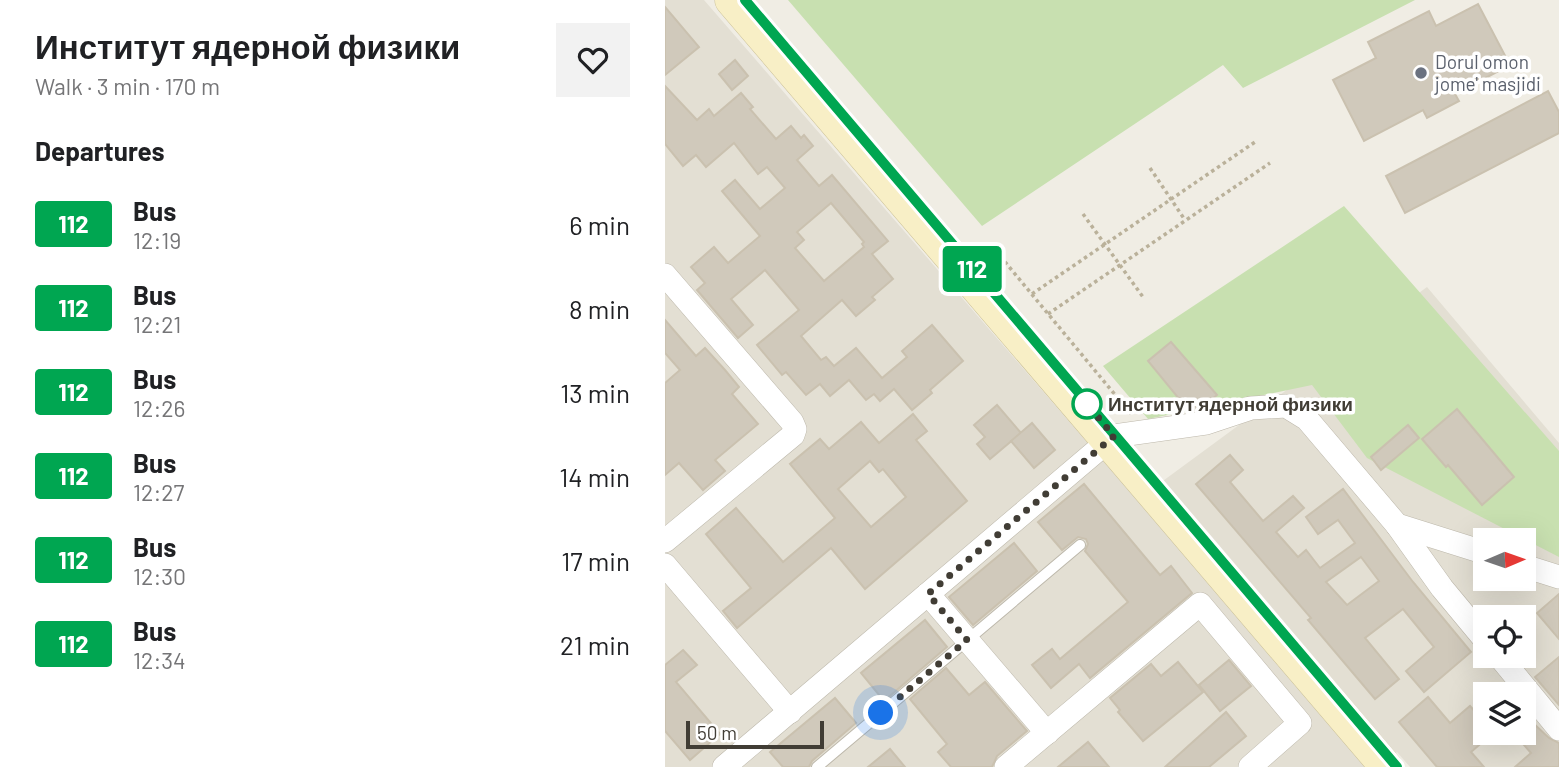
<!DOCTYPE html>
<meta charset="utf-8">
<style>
body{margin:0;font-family:Barlow,sans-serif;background:#f2f2f2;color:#202124;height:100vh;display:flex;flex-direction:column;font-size:26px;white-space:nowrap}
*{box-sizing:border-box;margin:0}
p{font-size:23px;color:#757577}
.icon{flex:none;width:38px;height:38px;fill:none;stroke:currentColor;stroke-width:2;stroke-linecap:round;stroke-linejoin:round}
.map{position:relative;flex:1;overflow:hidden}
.panel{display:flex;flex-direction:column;background:#fff;width:665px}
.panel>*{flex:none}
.badge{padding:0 14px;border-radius:5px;font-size:24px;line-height:46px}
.needle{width:46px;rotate:88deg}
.tools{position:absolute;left:808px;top:528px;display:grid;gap:14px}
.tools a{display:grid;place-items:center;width:63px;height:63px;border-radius:0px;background:#fff;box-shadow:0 7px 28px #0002;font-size:35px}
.scale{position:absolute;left:21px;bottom:18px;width:138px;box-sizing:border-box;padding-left:7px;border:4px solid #413d35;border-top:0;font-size:19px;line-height:24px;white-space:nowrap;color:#413d35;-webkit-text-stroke:5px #fff;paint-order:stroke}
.you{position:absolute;width:35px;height:35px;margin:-18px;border:5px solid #fff;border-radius:50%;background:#1a73e8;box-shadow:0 0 0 10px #1a73e833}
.map>.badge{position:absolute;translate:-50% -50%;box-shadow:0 0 0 4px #fff}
h2{padding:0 35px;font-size:26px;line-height:63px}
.round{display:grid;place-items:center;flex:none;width:74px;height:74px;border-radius:0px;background:#f2f2f2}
.overview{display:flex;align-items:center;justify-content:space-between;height:119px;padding:0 35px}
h1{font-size:33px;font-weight:600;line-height:52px}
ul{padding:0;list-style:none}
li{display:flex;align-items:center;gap:21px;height:84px;padding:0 35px}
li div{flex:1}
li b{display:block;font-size:26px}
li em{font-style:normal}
li .badge{min-width:77px;font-weight:700;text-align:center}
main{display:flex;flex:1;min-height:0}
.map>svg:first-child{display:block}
.residential{fill:#e3dfd3;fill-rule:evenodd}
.green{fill:#c8e0b0}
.building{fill:#d0c9bb;stroke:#cac1af;stroke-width:2;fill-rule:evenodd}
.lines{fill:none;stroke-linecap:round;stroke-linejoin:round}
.service-casing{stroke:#bdb8ab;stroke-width:12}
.minor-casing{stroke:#bdb8ab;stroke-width:24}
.secondary-casing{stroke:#cbc198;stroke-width:33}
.path{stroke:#bab19a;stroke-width:3.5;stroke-dasharray:3.5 3.5;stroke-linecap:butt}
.service{stroke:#fff;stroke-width:10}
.minor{stroke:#fff;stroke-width:23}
.secondary{stroke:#f8efc6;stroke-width:32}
.line-casing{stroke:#fff;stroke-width:16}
.line{stroke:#00a651;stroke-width:10}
.walk{stroke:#413d35;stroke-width:7;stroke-dasharray:0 12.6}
.worship-dot{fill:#6b7280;stroke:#fff;stroke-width:2.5}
.stop-dot{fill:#fff;stroke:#00a651;stroke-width:3.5}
.labels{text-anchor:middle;stroke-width:7;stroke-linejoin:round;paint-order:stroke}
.worship-label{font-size:19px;fill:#5b616d;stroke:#fff;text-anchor:start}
.stop-label{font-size:19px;font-weight:bold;fill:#413d35;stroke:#fff;text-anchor:start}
</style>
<main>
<section class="panel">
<div class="overview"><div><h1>Институт ядерной физики</h1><p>Walk · 3 min · 170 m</p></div><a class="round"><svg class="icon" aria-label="heart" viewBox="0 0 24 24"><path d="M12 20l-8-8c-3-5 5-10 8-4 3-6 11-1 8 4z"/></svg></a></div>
<h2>Departures</h2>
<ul>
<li><span class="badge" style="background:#00a651;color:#fff">112</span><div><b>Bus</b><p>12:19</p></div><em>6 min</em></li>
<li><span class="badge" style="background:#00a651;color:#fff">112</span><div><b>Bus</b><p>12:21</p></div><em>8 min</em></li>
<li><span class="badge" style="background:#00a651;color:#fff">112</span><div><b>Bus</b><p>12:26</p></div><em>13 min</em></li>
<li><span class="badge" style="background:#00a651;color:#fff">112</span><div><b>Bus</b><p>12:27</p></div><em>14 min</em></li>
<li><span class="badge" style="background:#00a651;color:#fff">112</span><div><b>Bus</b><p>12:30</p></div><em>17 min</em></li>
<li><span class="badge" style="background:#00a651;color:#fff">112</span><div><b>Bus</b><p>12:34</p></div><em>21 min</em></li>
</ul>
</section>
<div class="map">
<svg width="894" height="767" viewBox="0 0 894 767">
<rect width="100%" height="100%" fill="#f0ede4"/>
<path class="residential" d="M0,0H39L472,500L762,287L894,443V767H745L732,752L716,767H0ZM821,541H859V579H821ZM821,618H859V656H821ZM821,695H859V733H821Z"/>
<g class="green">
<path d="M123,0H750L578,88L558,65L317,226Z"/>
<path d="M679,206L894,451V557L702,458L647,385L483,419L438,366Z"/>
</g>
<g class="building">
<path d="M813,4L845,65L790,94L794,101L762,118L758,110L699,141L668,80L711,58L703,42L764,11L771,26Z"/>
<path d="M0,7L34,47L0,75Z"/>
<path d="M70,60L83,76L67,90L54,74Z"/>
<path d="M0,86L32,120L44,109L49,116L76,93L88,107L85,109L111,139L126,126L136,138L139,135L148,146L132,160L154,186L167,175L223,241L207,254L228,279L207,297L210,300L191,316L177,300L136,336L156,360L161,357L169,366L191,348L217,378L242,357L237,351L267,325L298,361L265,390L267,393L247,410L229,389L215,401L209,394L201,400L184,380L165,396L155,384L141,395L121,372L117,375L92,345L134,310L100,270L66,299L88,325L73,338L32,290L40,283L26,267L49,247L63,263L95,236L57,191L70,180L95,209L120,188L102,167L93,174L69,143L41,167L31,155L18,166L0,144ZM166,203L199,242L197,244L199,247L159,281L130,248L139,240L132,232Z"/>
<path d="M883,91L894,112V133L740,213L721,176Z"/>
<path d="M0,320L31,356L40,348L60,370L74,387L67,394L93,424L50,460L60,471L38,490L14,463L0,475V383L15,370L0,353Z"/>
<path d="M506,342L552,395L534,410L524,411L483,361Z"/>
<path d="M332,405L356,433L325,459L312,444L320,437L309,425Z"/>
<path d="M792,409L849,477L817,505L783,465L781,467L757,439Z"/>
<path d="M248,414L262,431L251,440L302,501L200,589L166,548L72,628L58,611L86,588L41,534L71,508L118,562L170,518L125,464L155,439L164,449L196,422L214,443ZM205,461L214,472L218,469L241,497L206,527L173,489Z"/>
<path d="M367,423L390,450L369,468L346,441Z"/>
<path d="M743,425L754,438L716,470L706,457Z"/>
<path d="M565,455L578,470L565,482L598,521L628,496L639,508L611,532L633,557L641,550L655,568L690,543L673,520L653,534L641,517L678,489L748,582L806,652L759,692L741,671L769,647L738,609L700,638L734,679L710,699L643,620L646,618L531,484ZM696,557L714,581L682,605L661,582Z"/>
<path d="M419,484L495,575L506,566L527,593L425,678L414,664L386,688L367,665L387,649L395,659L463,602L420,551L423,544L421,539L413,537L397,550L373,522Z"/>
<path d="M349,543L372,571L308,625L284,597Z"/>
<path d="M894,594V639L872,613Z"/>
<path d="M260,620L282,647L219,701L196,673Z"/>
<path d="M18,650L32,665L11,682L55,734L25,760L0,731V665Z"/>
<path d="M894,657V705L870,677Z"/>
<path d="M564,660L586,686L555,711L534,685Z"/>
<path d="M513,662L538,692L478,741L453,712L455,710L445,698L486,664L496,676Z"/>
<path d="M281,668L304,695L320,682L362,731L332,756L327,767H286L273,752L282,744L245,699Z"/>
<path d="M763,697L785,723L805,706L821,724V739L806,752L819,767H772L734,722Z"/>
<path d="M170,698L191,723L147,761L144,767H118L105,752Z"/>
<path d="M561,712L581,736L544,767H500Z"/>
<path d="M868,723L884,738L894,743V767H850L866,753L852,737L859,733Z"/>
<path d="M423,742L444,767H393Z"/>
<path d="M225,749L240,767H203Z"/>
</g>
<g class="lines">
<g class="service-casing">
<path id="service" d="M152,767L415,545"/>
</g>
<g class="minor-casing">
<g id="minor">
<path d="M0,275L127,422L130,429L128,435L0,541"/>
<path d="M732,525L821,553"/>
<path d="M0,565L125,712"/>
<path d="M859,566L894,577"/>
<path d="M263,594L382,733"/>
<path d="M834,656L894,729"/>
<path d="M59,767L449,436L541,423L586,408L621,406L642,419L732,525L777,588L821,641"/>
<path d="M341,767L535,604L635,723L585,767"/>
</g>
</g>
<g class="secondary-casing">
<path id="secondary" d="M66,0L721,767"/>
</g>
<g class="path">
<path d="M485,168L520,220"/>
<path d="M418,214L478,297"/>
<path d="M331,251L466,414"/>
<path d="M367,294L590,142"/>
<path d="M383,314L605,163"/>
</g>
<use href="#service" class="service"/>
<use href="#minor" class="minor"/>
<use href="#secondary" class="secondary"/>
</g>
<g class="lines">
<g class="line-casing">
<path id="line" d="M80,0L732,767"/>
</g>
<use href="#line" class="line"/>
<path class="walk" d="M216,713L302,640L263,594L449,436L420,402L422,404"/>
</g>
<circle class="worship-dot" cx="756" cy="73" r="7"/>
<circle class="stop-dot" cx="422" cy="404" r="14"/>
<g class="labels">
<g class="worship-label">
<text x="770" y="69">Dorul omon<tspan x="770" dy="22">jome' masjidi</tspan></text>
</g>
<g class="stop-label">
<text x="443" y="411">Институт ядерной физики</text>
</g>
</g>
</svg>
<div class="tools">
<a><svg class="needle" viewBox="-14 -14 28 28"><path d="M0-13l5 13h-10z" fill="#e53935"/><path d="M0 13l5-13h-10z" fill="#757577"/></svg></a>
<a><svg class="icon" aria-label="locate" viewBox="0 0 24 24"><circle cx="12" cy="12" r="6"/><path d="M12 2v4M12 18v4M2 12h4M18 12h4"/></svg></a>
<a><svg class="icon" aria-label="layers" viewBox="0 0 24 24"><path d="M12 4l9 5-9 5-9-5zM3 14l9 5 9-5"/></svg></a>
</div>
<div class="scale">50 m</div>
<div class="you" style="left:216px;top:713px"></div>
<b class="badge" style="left:307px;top:269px;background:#00a651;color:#fff">112</b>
</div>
</main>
